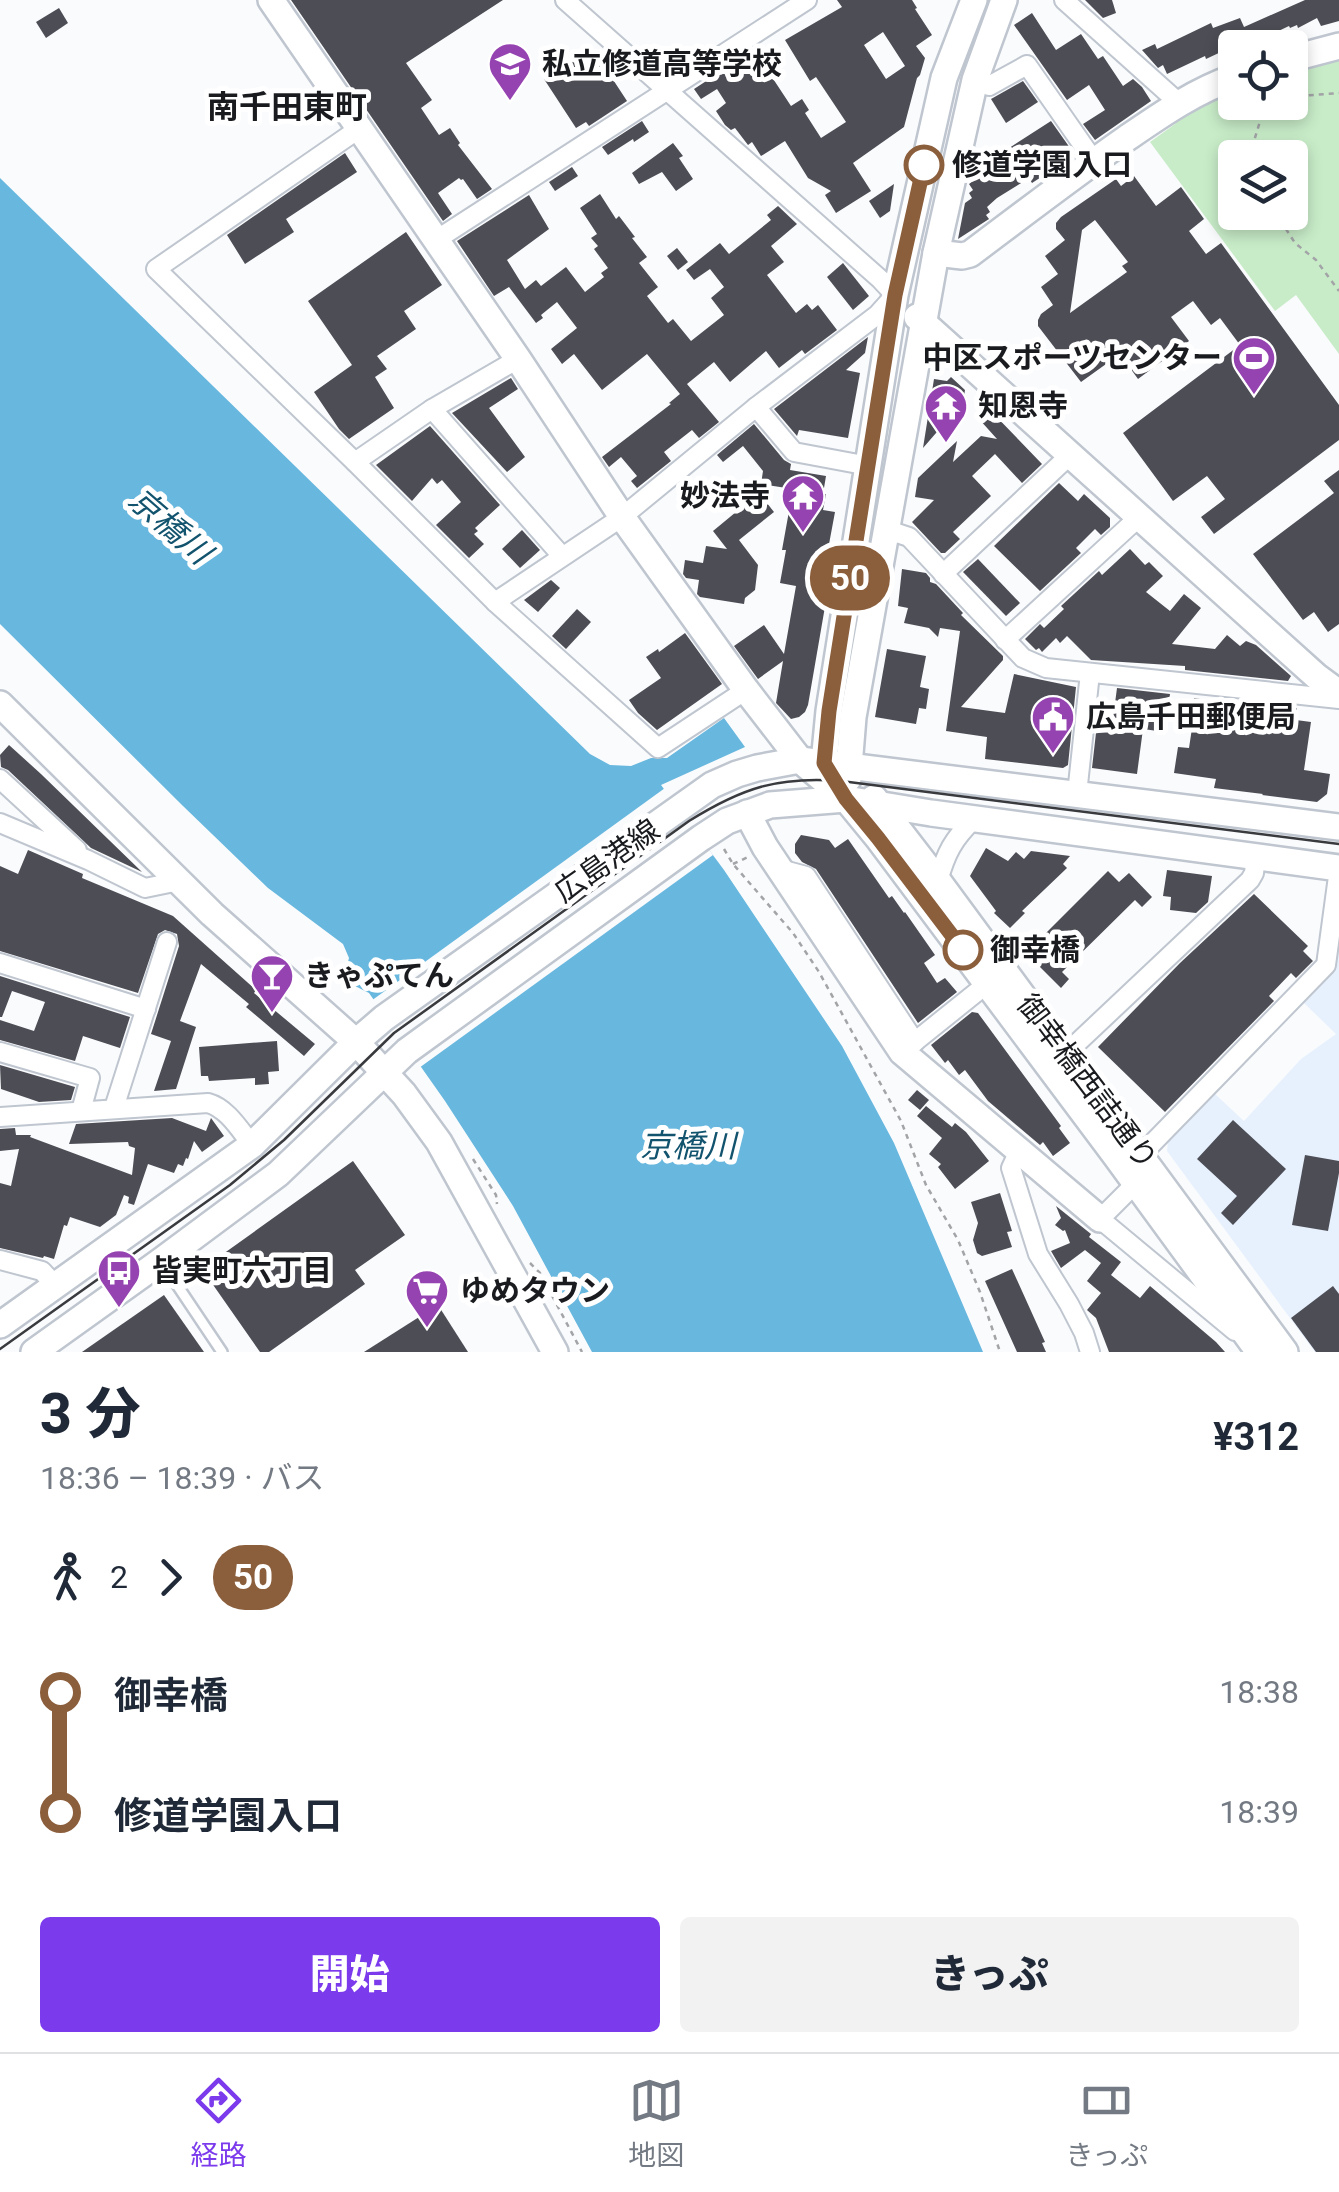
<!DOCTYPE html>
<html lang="ja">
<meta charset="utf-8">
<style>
body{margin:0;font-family:Roboto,"Noto Sans JP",sans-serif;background:#f2f2f3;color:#1f2937;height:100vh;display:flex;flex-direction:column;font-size:38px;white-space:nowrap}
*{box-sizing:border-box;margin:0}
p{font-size:32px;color:#747a83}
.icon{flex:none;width:55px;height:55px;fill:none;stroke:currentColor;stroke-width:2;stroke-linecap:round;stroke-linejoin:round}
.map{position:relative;height:1352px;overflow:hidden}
.sheet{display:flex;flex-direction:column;background:#fff;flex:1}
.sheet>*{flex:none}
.badge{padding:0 20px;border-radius:32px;font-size:35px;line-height:65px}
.fabs{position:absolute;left:1218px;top:30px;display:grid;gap:20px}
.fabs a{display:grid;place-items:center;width:90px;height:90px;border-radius:10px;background:#fff;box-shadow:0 5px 15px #0003;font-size:50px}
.map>.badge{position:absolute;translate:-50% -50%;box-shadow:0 0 0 5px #fff}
.legs{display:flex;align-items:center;gap:15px;height:110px;padding:0 40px;font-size:32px}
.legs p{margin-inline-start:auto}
.headline{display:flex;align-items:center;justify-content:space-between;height:170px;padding:0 40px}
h1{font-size:55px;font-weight:800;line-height:75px}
.action{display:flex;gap:20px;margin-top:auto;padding:20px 40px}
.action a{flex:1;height:115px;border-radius:10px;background:#7c3aed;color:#fff;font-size:40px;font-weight:800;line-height:115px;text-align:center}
.action a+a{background:#f2f2f3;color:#1f2937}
ul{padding:0 40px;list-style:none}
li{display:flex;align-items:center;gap:35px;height:120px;font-size:38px}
li i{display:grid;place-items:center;width:15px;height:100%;margin:0 12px;background:currentColor}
li i::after{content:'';width:25px;height:25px;margin:-12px;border:8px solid;border-radius:50%;background:#fff}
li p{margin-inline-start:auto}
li:first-child i{background:linear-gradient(#0000 50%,currentColor 0)}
li:last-child i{background:linear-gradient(currentColor 50%,#0000 0)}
.tabs{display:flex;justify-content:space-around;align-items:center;height:140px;border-top:2px solid #e0e1e3;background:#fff;font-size:28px;color:#747a83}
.tabs a{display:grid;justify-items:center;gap:5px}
.tabs .active{color:#7c3aed}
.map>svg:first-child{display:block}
.built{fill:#e7f1fd}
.green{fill:#c8ecc8;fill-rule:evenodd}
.water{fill:#67b7de}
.pier{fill:#fafbfd}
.building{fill:#4d4d56;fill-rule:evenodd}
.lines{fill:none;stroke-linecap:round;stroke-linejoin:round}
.lane-casing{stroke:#bfc6cf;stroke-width:14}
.street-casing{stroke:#bfc6cf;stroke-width:22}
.secondary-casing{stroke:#bfc6cf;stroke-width:30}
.path{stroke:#a3a4a7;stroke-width:2.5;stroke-dasharray:5 5;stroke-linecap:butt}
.lane{stroke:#fff;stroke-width:9}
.street{stroke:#fff;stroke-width:18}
.secondary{stroke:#fff;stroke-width:25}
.tram{stroke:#383a3d;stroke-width:2.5}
.line-1-casing{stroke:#fff;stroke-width:22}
.line-1{stroke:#8b5e3c;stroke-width:15}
.stop-1-dot{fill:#fff;stroke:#8b5e3c;stroke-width:5}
.labels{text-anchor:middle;stroke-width:10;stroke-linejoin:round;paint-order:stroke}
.poi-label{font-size:30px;font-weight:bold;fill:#191b1e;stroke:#fff;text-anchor:start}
.stop-label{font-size:30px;font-weight:bold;fill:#191b1e;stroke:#fff;text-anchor:start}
.street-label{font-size:30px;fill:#191b1e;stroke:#fff}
.neighbourhood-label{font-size:32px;font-weight:bold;fill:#191b1e;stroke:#fff}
.water-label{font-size:32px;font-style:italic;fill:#12536e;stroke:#fff}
</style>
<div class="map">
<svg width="1339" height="1352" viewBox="0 0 1339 1352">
<rect width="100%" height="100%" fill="#fafbfd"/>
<path class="built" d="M1339,944V1352H1315L1167,1151L1168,1142L1215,1094L1244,1121L1301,1059L1336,1034L1304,1003L1333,972Z"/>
<path class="green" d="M1339,54V354L1296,295L1275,311L1150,142L1175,124L1182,112L1235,85V102H1290V67ZM1235,158H1290V212H1235Z"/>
<path class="water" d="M0,178L590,754L610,765L631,766L651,758H667L724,718L745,747L661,785L724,870L842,1046L894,1143L983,1352H592L513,1206L445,1101L369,993L343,980L349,958L343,944L268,888L183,806L0,624Z"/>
<path class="pier" d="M665,788L713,855L419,1068L371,1001Z"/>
<g class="building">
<path d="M291,0H503L406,63L432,100L421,108L439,135L450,128L460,143L458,145L492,189L477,199L463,179L461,180L459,178L438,193L452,214L443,221Z"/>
<path d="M837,0H912L917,8L915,9L932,35L916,46L925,58L920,75L917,78L904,127L853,163L871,191L836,213L825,195L831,191L808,178L785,141L761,156L752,142L748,145L735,128L731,130L725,125L716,111L726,103L717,89L701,99L694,89L754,50L791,106L802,99L809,110L805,113L821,138L846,122L816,77L810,81L785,40L842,7ZM883,32L905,66L886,79L864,45Z"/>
<path d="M1085,0H1112L1116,13L1103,18Z"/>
<path d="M1305,0H1339V21L1321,26L1317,18L1298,28L1297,25L1290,28L1289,26L1255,42L1252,36L1222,49L1223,51L1206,59L1205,56L1167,74L1163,65L1158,68L1142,50L1155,44L1157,49L1211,23L1213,28L1240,18L1244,27Z"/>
<path d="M59,8L68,23L46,38L36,22Z"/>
<path d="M1032,13L1056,50L1081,34L1098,59L1103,56L1123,86L1133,79L1142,87L1151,101L1095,140L1083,124L1105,110L1089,85L1067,100L1014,25Z"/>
<path d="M591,46L627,101L589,126L586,122L576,128L544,79Z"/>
<path d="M1023,81L1038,102L1006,123L991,99Z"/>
<path d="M642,121L649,132L634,142L633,139L608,155L602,147Z"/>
<path d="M1051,121L1075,155L1032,183L1029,178L997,198L987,207L990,212L986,215L989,219L958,239L965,203L972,198L969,193L973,190L969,184L976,179L973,175L988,165L986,163Z"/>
<path d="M673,143L683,156L679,158L693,179L676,191L662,172L639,184L632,173Z"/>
<path d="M345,153L357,172L286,219L294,232L245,264L227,235Z"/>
<path d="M572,167L578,176L555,191L549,182Z"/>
<path d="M1134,176L1156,206L1181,187L1204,219L1189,231L1206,254L1221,243L1339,405V440L1214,534L1201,517L1225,499L1207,476L1173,501L1123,433L1240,345L1220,318L1211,325L1193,301L1171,317L1189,341L1138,379L1120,354L1081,382L1038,326V320L1041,314L1053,305L1041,287L1058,274L1045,256L1065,240L1056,229V223L1061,217L1116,179L1121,186ZM1095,220L1128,262L1122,266L1127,272L1070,313L1082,230Z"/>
<path d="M894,184L890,211L880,218L869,201Z"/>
<path d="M600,194L616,219L619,216L635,237L632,238L647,257L639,263L658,287L647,296L668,323L673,319L691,341L724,315L711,298L724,287L710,269L694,280L686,270L720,243L729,254L771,220L767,215L778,206L797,224L771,246L784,262L767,275L796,313L807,304L812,310L818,305L837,330L805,354L802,350L779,368L766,351L730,382L714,362L687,384L719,422L699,438L692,430L664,452L671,461L637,488L631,481L637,476L621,457L609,467L602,457L671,404L669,403L680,394L647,354L602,390L574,354L562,364L551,349L577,328L557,302L541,315L543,318L536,323L509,287L494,296L457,241L529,195L549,229L507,260L525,289L536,280L541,286L566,267L585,292L604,277L601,273L608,268L594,249L598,246L591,238L597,234L580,208Z"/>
<path d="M406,232L442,285L404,311L416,329L377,356L387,369L375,377L394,408L349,439L339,429L314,392L352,365L308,301Z"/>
<path d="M677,248L688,262L678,270L667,256Z"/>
<path d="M843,263L869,296L853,310L827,277Z"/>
<path d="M868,337L865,353L846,370L860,373L848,438L799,430L797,436L774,409Z"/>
<path d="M951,377L965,390L963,402L923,448L934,379L947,381Z"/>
<path d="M511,378L518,389L489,408L525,457L507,472L452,413Z"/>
<path d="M989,409L1042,464L1022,483L995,454L972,476L991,496L953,532L960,539L945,553H941L912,522L934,500L915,497L918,478L957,441L953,462L981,436L997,439L979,419Z"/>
<path d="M754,424L784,460L791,464L790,470L826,476L823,494H826L823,510L835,512L824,571L829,572L825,595H827L808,705L805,712L799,717L791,719L776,703L783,661L758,679L734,646L764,625L784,654L796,586L780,583L786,550H782L793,489L761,484L763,471L743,446L723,462L717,455Z"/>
<path d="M430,426L500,505L475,528L478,531L474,534L484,544L469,558L436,525L461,502L442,480L437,484L432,478L412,501L376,465Z"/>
<path d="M1339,470V624L1328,632L1314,612L1303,620L1253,554L1334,493L1324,481Z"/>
<path d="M1059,483L1078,501L1084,494L1110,518V527L1101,535L1095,529L1076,548L1081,553L1040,591L994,546Z"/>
<path d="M759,493L774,512L739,540L758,565L755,590L745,598L744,604L700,597L697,594L699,580L686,578L683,574L685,560L703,563L706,546L727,549L713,531Z"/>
<path d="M522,530L540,550L520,568L502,549Z"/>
<path d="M1130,549L1145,565L1149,562L1163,576L1146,592L1170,611L1184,594L1201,608L1172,644L1215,649L1227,635L1240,646L1246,641L1256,645L1291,676L1288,681L1185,670V666L1091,660L1067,636L1060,643L1056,638L1042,652L1039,648L1036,650L1025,639L1040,624L1044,628L1064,609L1061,606L1099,571L1102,575Z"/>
<path d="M978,559L1020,603L1006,616L963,572Z"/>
<path d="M902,569L926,573L930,578V582L936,584L963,613L961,615L1003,656V660L961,707L1005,713L1014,674L1076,687L1068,765L1063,768L985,759L987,737L946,731L960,631L940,628L938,637L929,628L904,623L908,608L898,606Z"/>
<path d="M551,580L560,588L538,612L524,600Z"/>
<path d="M577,609L591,622L566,649L552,636Z"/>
<path d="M685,633L722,684L657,730L638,713L629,700L661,678L646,657L658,649L659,652Z"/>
<path d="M887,649L926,656L920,687L929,689L926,709L919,708L916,724L875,717Z"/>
<path d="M1117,688L1170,694L1165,732L1143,729L1137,774L1092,768L1097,724L1112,726Z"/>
<path d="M1194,698L1233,704L1234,700L1259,703L1258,710L1284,714L1285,706L1297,708L1296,720L1311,722L1304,770L1330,774L1327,794L1317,802L1262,795L1263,794L1214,788L1216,779L1174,773L1178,747L1189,748L1194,715H1191Z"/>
<path d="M9,745L41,774L142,872L91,848L8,770L1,767L0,755Z"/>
<path d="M801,835L829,840L835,848L848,839L889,898L892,896L904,913L905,912L935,955L924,963L937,983L945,978L957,992L918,1023L816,869L802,862L795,853V844Z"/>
<path d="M986,848L1008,861L1016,852L1024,859L1031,851L1070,856L1063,864L1067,868L1022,911L1025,913L1010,928L994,913L996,911L970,876Z"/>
<path d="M28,850L83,874L82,878L173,916L256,990L254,993L315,1044L304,1056L246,1007L249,1004L201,964L180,1021L196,1027L176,1089L154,1091L171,1041L151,1034L179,946L177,934L165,930L158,934L138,993L0,951V866L18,874Z"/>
<path d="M1167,870L1212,876L1208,902L1196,913L1170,910L1171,897L1163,896Z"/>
<path d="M1108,871L1119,882L1129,873L1152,897L1142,907L1135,900L1062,972L1069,979L1061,988L1037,964L1047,955L1036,943Z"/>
<path d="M1254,894L1308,946L1303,951L1313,961L1296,978L1291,973L1269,996L1274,1001L1165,1112L1098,1047L1180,963Z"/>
<path d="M0,976L130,1017L120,1048L83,1036L75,1061L0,1040V1020L34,1031L45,1002L12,991L2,1017H0Z"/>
<path d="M972,1012L978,1013L1061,1126L1059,1128L1070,1143L1053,1156L1043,1142L1040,1145L988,1101L965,1070L959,1075L948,1060L945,1063L931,1045Z"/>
<path d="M277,1041L279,1071L268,1072L269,1084L255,1085V1078L209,1081L208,1076H201L199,1047Z"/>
<path d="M0,1065L75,1087L71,1100L39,1102L1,1089Z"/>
<path d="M917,1090L929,1100L920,1110L908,1100Z"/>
<path d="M926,1106L952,1127L955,1123L966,1132L989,1161L955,1189L938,1167L941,1164L929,1154L942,1138L917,1116Z"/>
<path d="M172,1118L206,1131L211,1118L224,1136L202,1152L194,1141L188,1159L186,1158L183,1166L178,1164L174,1173L148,1164L134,1205L128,1203L129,1197L124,1195L116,1215L100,1227L70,1217L67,1226L64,1225L54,1259L44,1256L43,1258L0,1248V1183L11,1186L19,1149L0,1151V1129L15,1128L16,1135H31L30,1137L132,1175L135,1148L129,1146L128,1142L69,1144L76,1124Z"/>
<path d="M1233,1120L1286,1169L1233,1225L1221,1213L1237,1196L1197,1159Z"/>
<path d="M1305,1155L1339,1161V1173L1328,1231L1292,1225Z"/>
<path d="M353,1161L405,1235L355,1270L365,1284L269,1352H260L202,1269Z"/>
<path d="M1000,1193L1012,1231L1007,1232L1012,1247L982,1256L977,1253L973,1240L978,1223L971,1202Z"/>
<path d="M1056,1206L1091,1234L1089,1237L1121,1262L1111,1275L1140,1298L1150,1286L1216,1342L1225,1352H1109L1096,1318L1087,1310L1101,1293L1087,1281L1101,1263L1085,1250L1061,1268L1051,1251L1070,1243L1065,1230L1063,1231L1055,1225L1061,1218Z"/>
<path d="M1012,1269L1045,1342L1042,1343L1046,1352H1017L985,1281Z"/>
<path d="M1333,1286L1339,1294V1352H1316L1291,1318Z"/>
<path d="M164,1295L204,1352H82Z"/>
<path d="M438,1305L468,1352H364Z"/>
</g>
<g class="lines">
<g class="lane-casing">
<path id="lane" d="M163,1264L222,1352"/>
</g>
<g class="street-casing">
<g id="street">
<path d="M1064,0L1179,103"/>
<path d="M975,80L989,86L1027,65L1094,161"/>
<path d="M360,128L156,269L355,462L495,602L658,748L746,690"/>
<path d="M436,240L807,0"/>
<path d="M756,407L794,452L869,466"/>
<path d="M432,409L562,556"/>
<path d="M355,462L432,409L518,359"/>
<path d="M888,530L909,537L1023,658L1046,668L1339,699"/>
<path d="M943,574L1069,456"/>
<path d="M495,602L622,517L756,407L877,315L895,295L880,279L565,0"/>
<path d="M1005,640L1138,518"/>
<path d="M0,779L77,850"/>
<path d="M1077,794L1090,673"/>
<path d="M0,823L88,860L145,888L179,881"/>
<path d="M780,869L806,876L915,1042"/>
<path d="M938,881C946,853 953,839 974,819"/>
<path d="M0,963L146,1009"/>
<path d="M907,1048L988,983"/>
<path d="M0,1052L90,1078L81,1111"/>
<path d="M1058,1061L1250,880L1254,873L1256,856"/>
<path d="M114,1108L167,942"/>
<path d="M0,1117L208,1103C227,1108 240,1130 252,1145"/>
<path d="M1019,1151L1011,1168L1038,1254L1069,1304L1084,1333L1090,1352"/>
<path d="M0,1260L42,1271L56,1286"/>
<path d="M1235,1331L1100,1219L1136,1183L1141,1155L1326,965L1339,869"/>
</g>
</g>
<g class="secondary-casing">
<g id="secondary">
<path d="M271,0L518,359L622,517L746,690L800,760L846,799L878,838L1115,1155L1259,1352"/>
<path d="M1290,59L1339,46"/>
<path d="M936,253L962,256L970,254C1022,215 1074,175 1127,138C1162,114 1195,91 1235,77"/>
<path d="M917,317L1316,676L1339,693"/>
<path d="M0,704L212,914L356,1042L404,1094L439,1142L555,1352"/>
<path d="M833,778L824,763L829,711L895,295L944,78L974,0"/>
<path d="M848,779L853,717L936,253L975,80L1004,0"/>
<path d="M874,798L938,881L1285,1352"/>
<path d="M747,813L765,847L902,1052L1100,1219"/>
<path d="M0,1325L252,1145L356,1042L384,1018L712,785L737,774L757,768L800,760L1339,827"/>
<path d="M34,1352L161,1261L278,1174L407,1051L701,838L727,821L770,805L846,799L931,813L1339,868"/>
</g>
</g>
<g class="path">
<path d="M1290,101L1300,96L1339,93"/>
<path d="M1254,158V141L1261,118L1285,102"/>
<path d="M1275,212L1295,243L1316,260L1339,291"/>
<path d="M724,849L733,864L793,933L819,972L851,1030L901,1121L926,1185L958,1240L980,1292L1000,1352"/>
<path d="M733,864L748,857"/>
<path d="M473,1159L496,1195L497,1204"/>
<path d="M530,1263L540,1273L582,1352"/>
</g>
<use href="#lane" class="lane"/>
<use href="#street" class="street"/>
<use href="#secondary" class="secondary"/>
<path class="tram" d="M0,1349L230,1185L284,1140L394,1033L689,821C742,788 778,776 841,781L1339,844"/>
</g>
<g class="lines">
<g class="line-1-casing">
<path id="line-1" d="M924,165L895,295L829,711L824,763L846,799L878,838L963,950"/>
</g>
<use href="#line-1" class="line-1"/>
</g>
<defs>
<g id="school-pin" transform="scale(2.25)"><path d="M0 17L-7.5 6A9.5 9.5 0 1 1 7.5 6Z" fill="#9643b2" stroke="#fff"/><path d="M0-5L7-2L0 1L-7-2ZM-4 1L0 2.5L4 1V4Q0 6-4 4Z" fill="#fff"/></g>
<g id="stadium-pin" transform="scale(2.25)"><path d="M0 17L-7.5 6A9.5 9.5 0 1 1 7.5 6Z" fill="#9643b2" stroke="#fff"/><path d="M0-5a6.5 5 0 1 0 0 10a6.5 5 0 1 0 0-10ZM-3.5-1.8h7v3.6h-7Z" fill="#fff"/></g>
<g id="temple-pin" transform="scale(2.25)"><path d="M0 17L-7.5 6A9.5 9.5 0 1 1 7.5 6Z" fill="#9643b2" stroke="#fff"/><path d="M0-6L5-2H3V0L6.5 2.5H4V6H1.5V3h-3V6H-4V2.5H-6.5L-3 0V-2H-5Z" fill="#fff"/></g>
<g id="civic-pin" transform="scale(2.25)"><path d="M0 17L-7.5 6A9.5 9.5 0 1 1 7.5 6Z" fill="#9643b2" stroke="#fff"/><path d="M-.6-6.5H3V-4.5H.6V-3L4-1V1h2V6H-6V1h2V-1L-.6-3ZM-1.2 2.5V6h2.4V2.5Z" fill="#fff"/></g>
<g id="bar-pin" transform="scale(2.25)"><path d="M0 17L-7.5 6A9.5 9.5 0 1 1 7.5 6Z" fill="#9643b2" stroke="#fff"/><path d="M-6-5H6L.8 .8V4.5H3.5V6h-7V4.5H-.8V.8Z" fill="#fff"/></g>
<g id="bus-pin" transform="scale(2.25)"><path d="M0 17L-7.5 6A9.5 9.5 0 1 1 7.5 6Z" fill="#9643b2" stroke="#fff"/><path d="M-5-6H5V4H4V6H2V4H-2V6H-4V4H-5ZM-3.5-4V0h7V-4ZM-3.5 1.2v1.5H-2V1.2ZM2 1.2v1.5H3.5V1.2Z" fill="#fff"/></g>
<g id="supermarket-pin" transform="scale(2.25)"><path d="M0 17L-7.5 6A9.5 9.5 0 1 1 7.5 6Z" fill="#9643b2" stroke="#fff"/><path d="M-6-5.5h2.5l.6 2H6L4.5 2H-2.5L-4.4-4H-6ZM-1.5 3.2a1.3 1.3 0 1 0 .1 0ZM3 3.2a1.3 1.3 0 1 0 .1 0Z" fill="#fff"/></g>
</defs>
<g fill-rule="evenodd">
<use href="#school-pin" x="510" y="64"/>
<use href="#stadium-pin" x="1254" y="358"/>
<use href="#temple-pin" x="946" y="406"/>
<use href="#temple-pin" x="803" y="496"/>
<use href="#civic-pin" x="1053" y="717"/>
<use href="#bar-pin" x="272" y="976"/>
<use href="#bus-pin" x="119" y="1271"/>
<use href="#supermarket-pin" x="427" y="1291"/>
</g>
<g class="stop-1-dot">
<circle cx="924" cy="165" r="18"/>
<circle cx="963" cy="950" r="18"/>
</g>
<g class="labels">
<g class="poi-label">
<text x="542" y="74">私立修道高等学校</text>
<text x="1222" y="368" text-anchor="end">中区スポーツセンター</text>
<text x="978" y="416">知恩寺</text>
<text x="770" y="506" text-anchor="end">妙法寺</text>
<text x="1086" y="727">広島千田郵便局</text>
<text x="304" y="986">きゃぷてん</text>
<text x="152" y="1281">皆実町六丁目</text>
<text x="460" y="1301">ゆめタウン</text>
</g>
<g class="stop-label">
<text x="952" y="175">修道学園入口</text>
<text x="990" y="960">御幸橋</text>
</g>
<g class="street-label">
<text transform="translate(607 861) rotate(-35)" y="10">広島港線</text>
<text transform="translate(1087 1082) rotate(53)" y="10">御幸橋西詰通り</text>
</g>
<g class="neighbourhood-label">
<text x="287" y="118">南千田東町</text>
</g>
<g class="water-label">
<text transform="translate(170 526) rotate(41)" y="11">京橋川</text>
<text x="688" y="1157">京橋川</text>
</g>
</g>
</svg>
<div class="fabs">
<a><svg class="icon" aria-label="locate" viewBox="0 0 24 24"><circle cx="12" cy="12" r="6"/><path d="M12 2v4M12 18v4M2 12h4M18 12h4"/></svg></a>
<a><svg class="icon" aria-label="layers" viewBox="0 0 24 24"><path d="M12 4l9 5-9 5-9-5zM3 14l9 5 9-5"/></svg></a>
</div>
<b class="badge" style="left:850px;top:578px;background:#8b5e3c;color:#fff">50</b>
</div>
<section class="sheet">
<div class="headline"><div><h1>3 分</h1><p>18:36 – 18:39 · バス</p></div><b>¥312</b></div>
<div class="legs"><svg class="icon" aria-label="walk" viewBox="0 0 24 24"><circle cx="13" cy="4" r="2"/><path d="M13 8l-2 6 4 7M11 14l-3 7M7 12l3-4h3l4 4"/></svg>2<svg class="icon" aria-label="forward" viewBox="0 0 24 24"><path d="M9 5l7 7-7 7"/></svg><b class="badge" style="background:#8b5e3c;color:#fff">50</b></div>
<ul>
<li><i style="color:#8b5e3c"></i><b>御幸橋</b><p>18:38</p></li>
<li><i style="color:#8b5e3c"></i><b>修道学園入口</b><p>18:39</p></li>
</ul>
<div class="action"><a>開始</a><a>きっぷ</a></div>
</section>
<nav class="tabs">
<a class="active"><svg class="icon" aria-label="directions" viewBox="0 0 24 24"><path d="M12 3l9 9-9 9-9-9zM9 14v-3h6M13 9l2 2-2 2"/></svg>経路</a>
<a><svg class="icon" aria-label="map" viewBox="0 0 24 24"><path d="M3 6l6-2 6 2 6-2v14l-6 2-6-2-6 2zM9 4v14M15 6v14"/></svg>地図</a>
<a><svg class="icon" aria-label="tickets" viewBox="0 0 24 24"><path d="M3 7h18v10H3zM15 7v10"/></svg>きっぷ</a>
</nav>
